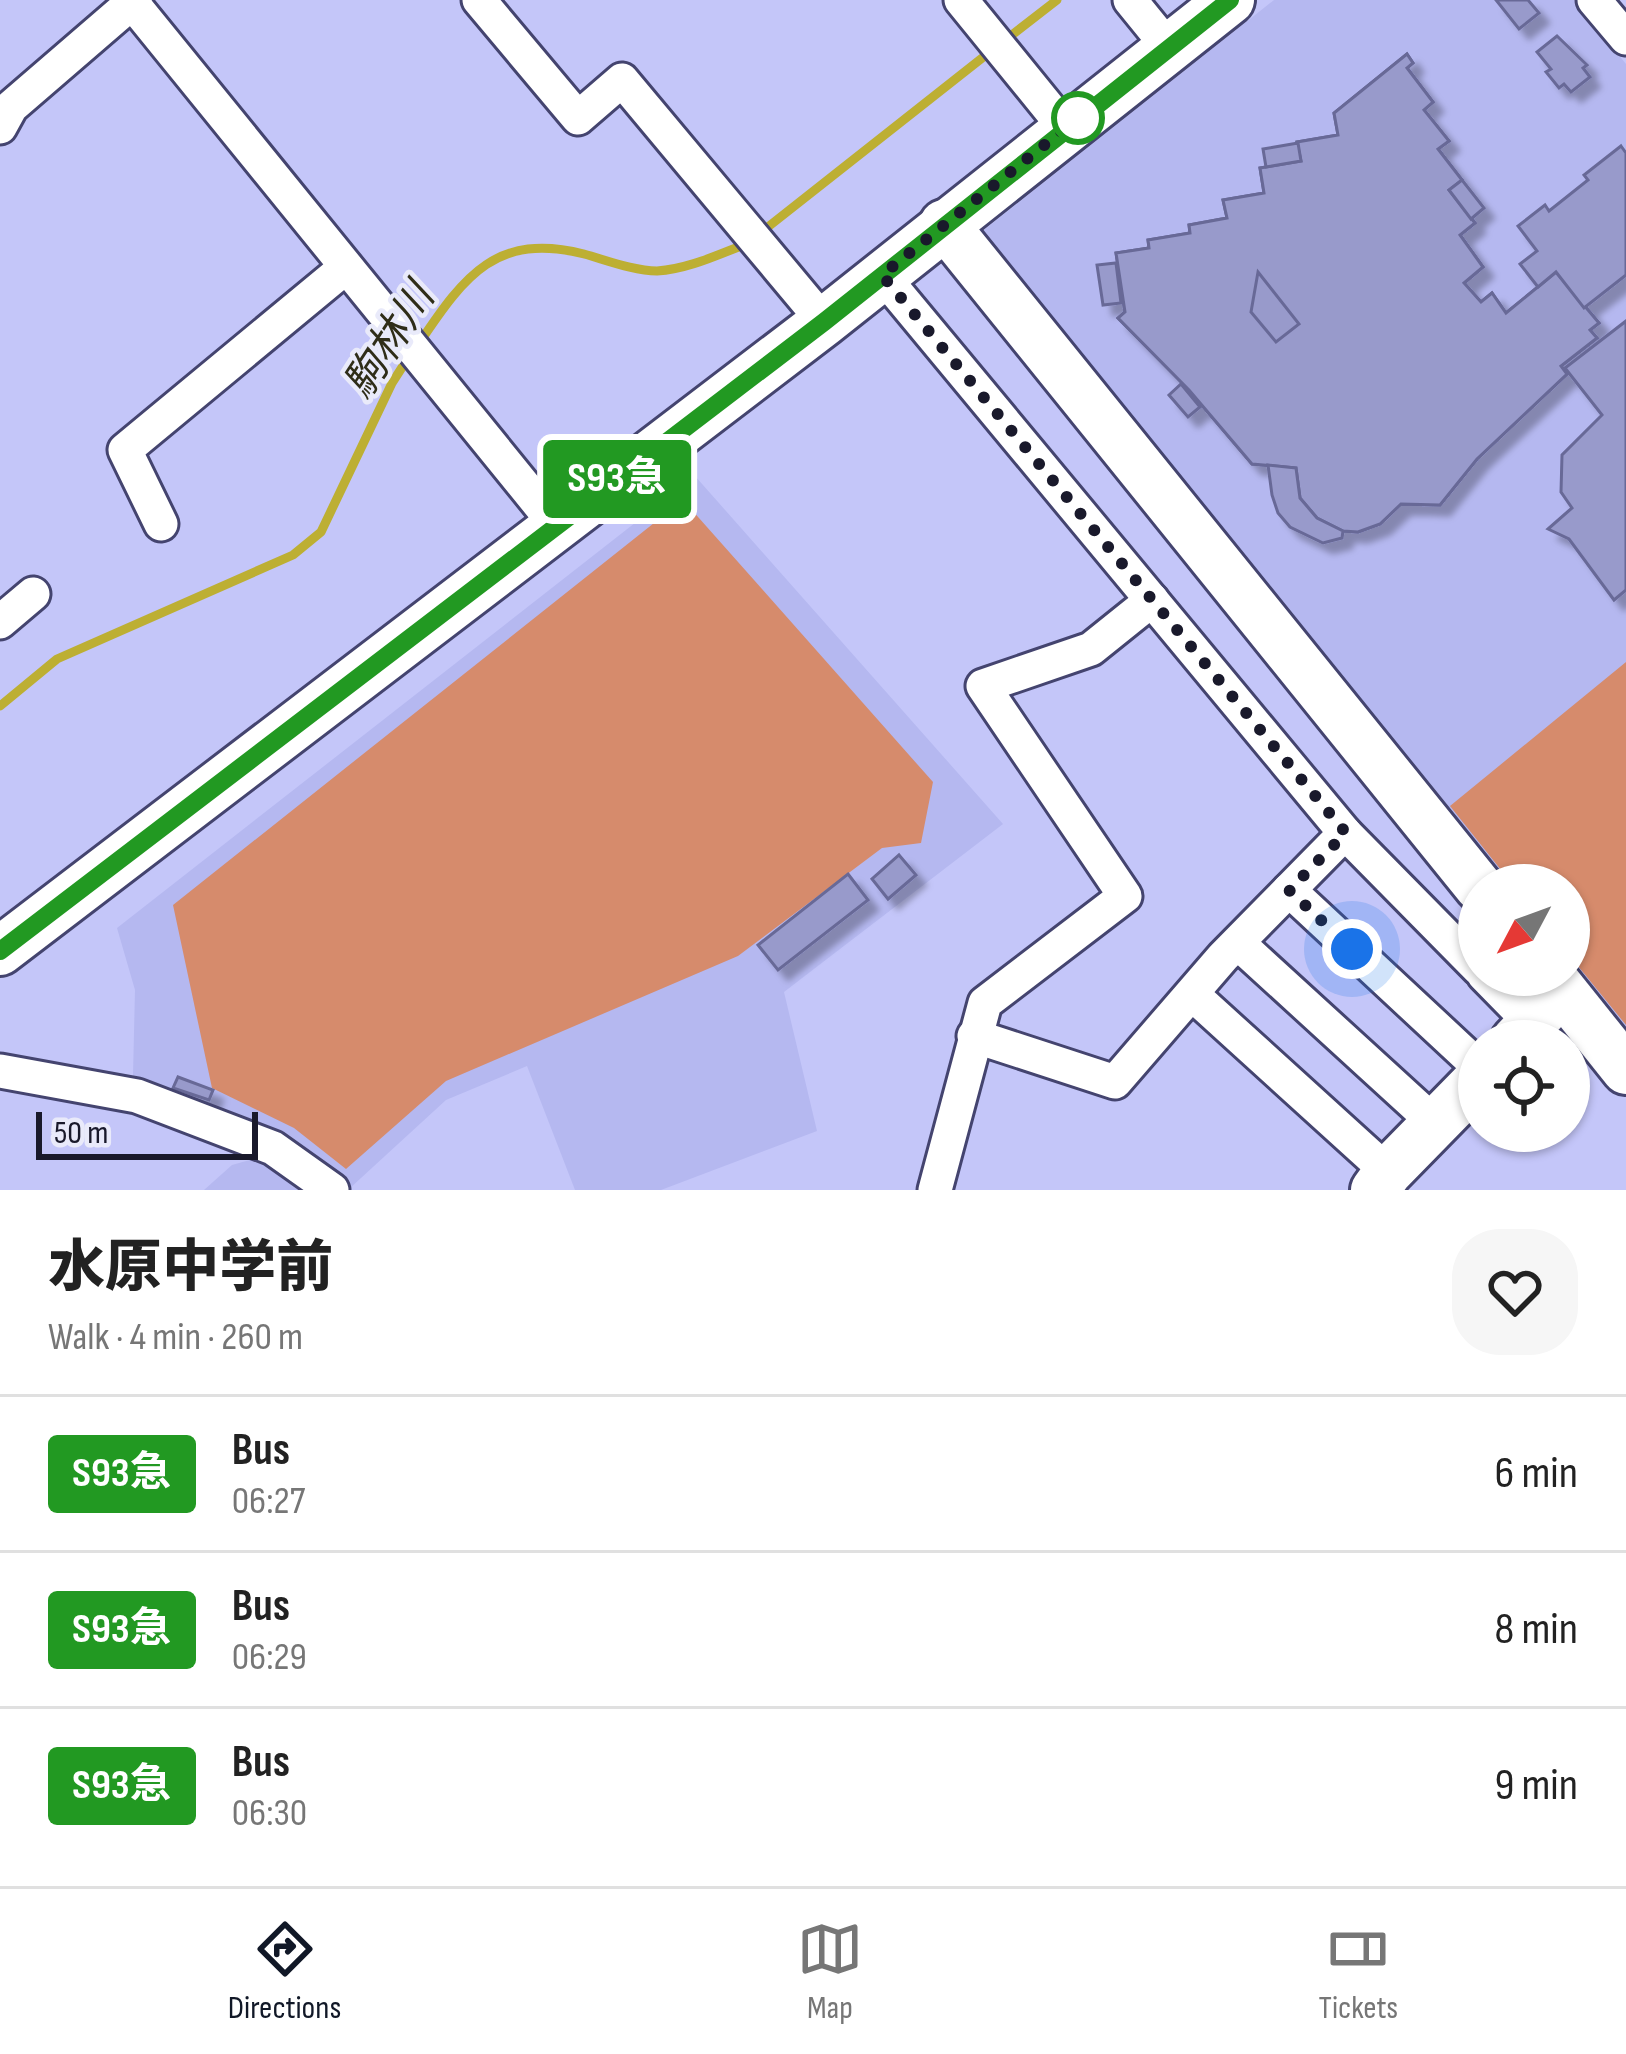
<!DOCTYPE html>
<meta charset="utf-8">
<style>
body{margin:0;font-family:"Sofia Sans Condensed","Noto Sans JP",sans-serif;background:#f6f6f6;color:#222;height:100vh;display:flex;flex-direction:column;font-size:45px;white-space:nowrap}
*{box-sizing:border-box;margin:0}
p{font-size:39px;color:#767676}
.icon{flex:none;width:66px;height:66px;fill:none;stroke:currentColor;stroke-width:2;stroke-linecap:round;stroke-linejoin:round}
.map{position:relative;height:1190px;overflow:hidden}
.drawer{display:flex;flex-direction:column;background:#fff;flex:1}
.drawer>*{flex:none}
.badge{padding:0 24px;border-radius:9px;font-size:42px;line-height:78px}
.needle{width:78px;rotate:229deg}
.buttons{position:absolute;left:1458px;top:864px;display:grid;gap:24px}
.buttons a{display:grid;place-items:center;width:132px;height:132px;border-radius:50%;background:#fff;box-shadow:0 3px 9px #0004;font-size:60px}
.scale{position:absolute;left:36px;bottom:30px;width:222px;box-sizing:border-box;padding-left:12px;border:6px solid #19192b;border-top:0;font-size:33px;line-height:42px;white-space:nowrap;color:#19192b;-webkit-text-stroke:9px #e9eafa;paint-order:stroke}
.you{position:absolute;width:60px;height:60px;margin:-30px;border:9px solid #fff;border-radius:50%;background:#1a73e8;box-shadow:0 0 0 18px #1a73e833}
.map>.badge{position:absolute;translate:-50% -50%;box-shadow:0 0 0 6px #fff}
.round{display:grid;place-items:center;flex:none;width:126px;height:126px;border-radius:48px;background:#f6f6f6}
.headline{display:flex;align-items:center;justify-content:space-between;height:204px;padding:0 48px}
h1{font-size:57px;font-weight:800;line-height:90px}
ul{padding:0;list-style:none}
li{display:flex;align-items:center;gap:36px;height:156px;padding:0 48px;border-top:3px solid #e0e0e0}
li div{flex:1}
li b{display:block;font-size:45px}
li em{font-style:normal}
li .badge{min-width:132px;font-weight:700;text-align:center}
.tabs{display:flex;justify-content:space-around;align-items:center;height:168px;border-top:3px solid #e0e0e0;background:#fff;font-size:33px;color:#767676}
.tabs a{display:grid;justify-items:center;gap:6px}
.tabs .current{color:#111827}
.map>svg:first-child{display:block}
.built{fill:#b5b8f0}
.green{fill:#d68b6c}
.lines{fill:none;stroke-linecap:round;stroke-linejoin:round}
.stream{stroke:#bdaf33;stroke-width:9}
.building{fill:#989acb;stroke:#686997;stroke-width:3;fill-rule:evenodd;filter:url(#shadow)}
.street-casing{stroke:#44446f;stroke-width:39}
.secondary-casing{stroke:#44446f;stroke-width:54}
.street{stroke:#fff;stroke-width:33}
.secondary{stroke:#fff;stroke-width:48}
.line-casing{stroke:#fff;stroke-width:27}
.line{stroke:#292;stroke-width:18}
.walk{stroke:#19192b;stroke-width:12;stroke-dasharray:0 21.6}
.stop-dot{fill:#fff;stroke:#292;stroke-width:6}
.labels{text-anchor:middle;stroke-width:9;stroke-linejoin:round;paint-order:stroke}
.water-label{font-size:42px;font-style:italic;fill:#2f2d18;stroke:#e9eafa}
</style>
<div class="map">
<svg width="1626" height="1190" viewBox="0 0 1626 1190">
<defs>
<filter id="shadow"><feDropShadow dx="10" dy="10" stdDeviation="3" flood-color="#0004"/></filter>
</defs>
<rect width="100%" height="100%" fill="#c4c6f9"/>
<g class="built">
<path d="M1274,0H1574L1626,64V1043L1569,972V885H1499L979,234Z"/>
<path d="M695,476L1003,824L784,992L817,1131L661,1190H575L527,1066L446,1100L349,1189L300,1146L206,1103L133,1076L135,990L117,928Z"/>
<path d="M260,1157L321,1190H204L232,1165Z"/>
</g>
<g class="green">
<path d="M683,500L933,782L921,843L882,848L738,956L446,1081L346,1169L294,1128L212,1088L173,905Z"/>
<path d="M1626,662V1025L1569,955V885H1513L1450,806Z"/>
</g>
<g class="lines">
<g class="stream">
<path d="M1004,41L1057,0"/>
<path d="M759,234L991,51"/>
<path d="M420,342C465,275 497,232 584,254C606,260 634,271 657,271C688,269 717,255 746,244"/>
<path d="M0,706L57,659L293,555L321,532L392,383L410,355"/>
</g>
</g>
<g class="building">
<path d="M1496,0H1528L1539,13L1519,29Z"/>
<path d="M1557,36L1587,65L1583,68L1590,77L1571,92L1564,84L1559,88L1546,72L1551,69L1537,52Z"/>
<path d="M1407,54L1413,63L1407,68L1433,102L1424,110L1449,141L1438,149L1462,180L1449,190L1475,223L1460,235L1483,267L1464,283L1481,302L1492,293L1506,313L1556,272L1599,323L1590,330L1597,338L1561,366L1567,374L1477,459L1440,505L1401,504L1380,524L1358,532L1343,531L1317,518L1300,498L1296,468L1252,464L1189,390L1118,318L1125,312L1116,253L1149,248L1148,240L1190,233L1189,225L1227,218L1223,200L1264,193L1260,168L1301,161L1297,142L1338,135L1334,113ZM1353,194L1392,202L1404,249L1412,386L1384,404L1368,398L1342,395L1328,400L1306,370L1300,376L1248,314L1253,274L1275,255L1280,276L1311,272L1309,260L1322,258L1321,219Z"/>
<path d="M1407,54L1413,63L1407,68L1433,102L1424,110L1449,141L1438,149L1462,180L1449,190L1475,223L1460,235L1483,267L1464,283L1481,302L1492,293L1506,313L1556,272L1599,323L1590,330L1597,338L1561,366L1567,374L1477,459L1440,505L1401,504L1380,524L1358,532L1343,531L1317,518L1300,498L1296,468L1252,464L1189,390L1118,318L1125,312L1116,253L1149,248L1148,240L1190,233L1189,225L1227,218L1223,200L1264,193L1260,168L1301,161L1297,142L1338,135L1334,113Z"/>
<path d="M1298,143L1301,161L1266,167L1263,149Z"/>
<path d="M1621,146L1626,153V275L1584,308L1556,272L1538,287L1520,264L1537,251L1518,226L1545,205L1549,211L1588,180L1584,175Z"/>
<path d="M1462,180L1484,208L1471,219L1449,190Z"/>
<path d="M1116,263L1121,303L1103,305L1097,265Z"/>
<path d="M1258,272L1299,324L1276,342L1251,312Z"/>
<path d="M1626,321V590L1614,600L1569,539L1548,529L1572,508L1561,492L1562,455L1602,415L1565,368Z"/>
<path d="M1181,384L1200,407L1188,417L1169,395Z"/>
<path d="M1268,465L1296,468L1300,498L1317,518L1343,531L1342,538L1323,543L1290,527L1278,513L1272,495Z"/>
<path d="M899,855L916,875L888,899L872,879Z"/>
<path d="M848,874L868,900L778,970L758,945Z"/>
<path d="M178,1077L213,1090L209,1100L173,1088Z"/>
</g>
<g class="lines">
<g class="street-casing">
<g id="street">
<path d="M130,0L556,525"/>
<path d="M479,0L578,118L622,80L824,322"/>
<path d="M961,0L1065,128"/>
<path d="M1130,0L1169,48"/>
<path d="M1594,0L1626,38"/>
<path d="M0,127L11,107L135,0"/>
<path d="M882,275L1345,833L1479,969"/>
<path d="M161,524L125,450L346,267"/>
<path d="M0,622L33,594"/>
<path d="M1289,890L1479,1067"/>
<path d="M1238,943L1436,1124"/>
<path d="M1484,975L1531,1023"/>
<path d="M1192,994L1388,1172"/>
<path d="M974,1036L1115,1082L1223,957L1345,833"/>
<path d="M0,1071L137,1096L273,1148L332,1190"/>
<path d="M935,1190L985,1003L1125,896L983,686L1091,649L1152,600"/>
</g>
</g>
<g class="secondary-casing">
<g id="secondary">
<path d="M944,224L1479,887"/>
<path d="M0,951L824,322L1230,0"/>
<path d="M1550,975L1626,1070"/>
<path d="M1515,1041L1562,991"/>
<path d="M1375,1190L1388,1172L1479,1079"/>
</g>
</g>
<use href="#street" class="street"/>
<use href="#secondary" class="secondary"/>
</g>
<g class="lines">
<g class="line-casing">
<path id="line" d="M0,951L824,322L1230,0"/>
</g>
<use href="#line" class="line"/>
<path class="walk" d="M1078,118L882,275L1346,833L1289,890L1352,949"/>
</g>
<circle class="stop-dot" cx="1078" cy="118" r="24"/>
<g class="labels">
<g class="water-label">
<text transform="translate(388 340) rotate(-57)" y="15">駒林川</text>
</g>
</g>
</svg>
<div class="buttons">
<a><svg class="needle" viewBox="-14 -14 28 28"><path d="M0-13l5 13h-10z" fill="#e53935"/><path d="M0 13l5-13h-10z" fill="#767676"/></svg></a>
<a><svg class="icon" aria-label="locate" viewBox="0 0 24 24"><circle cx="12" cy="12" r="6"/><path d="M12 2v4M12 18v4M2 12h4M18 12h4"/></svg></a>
</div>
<div class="scale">50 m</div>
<div class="you" style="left:1352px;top:949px"></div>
<b class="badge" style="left:617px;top:479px;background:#292;color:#fff">S93急</b>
</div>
<section class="drawer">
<div class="headline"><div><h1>水原中学前</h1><p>Walk · 4 min · 260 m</p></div><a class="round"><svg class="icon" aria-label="heart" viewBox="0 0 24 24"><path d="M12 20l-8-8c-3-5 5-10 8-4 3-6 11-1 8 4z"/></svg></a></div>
<ul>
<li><span class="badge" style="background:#292;color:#fff">S93急</span><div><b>Bus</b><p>06:27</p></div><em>6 min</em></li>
<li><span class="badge" style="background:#292;color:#fff">S93急</span><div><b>Bus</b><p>06:29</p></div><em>8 min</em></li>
<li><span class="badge" style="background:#292;color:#fff">S93急</span><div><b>Bus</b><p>06:30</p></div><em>9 min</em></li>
</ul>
</section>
<nav class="tabs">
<a class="current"><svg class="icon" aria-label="directions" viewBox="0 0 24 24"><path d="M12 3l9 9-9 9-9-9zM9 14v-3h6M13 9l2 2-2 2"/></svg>Directions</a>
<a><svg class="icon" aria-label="map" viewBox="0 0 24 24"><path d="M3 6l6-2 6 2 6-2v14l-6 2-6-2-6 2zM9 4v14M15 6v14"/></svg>Map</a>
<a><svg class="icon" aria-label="tickets" viewBox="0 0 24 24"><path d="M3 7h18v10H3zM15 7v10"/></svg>Tickets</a>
</nav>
